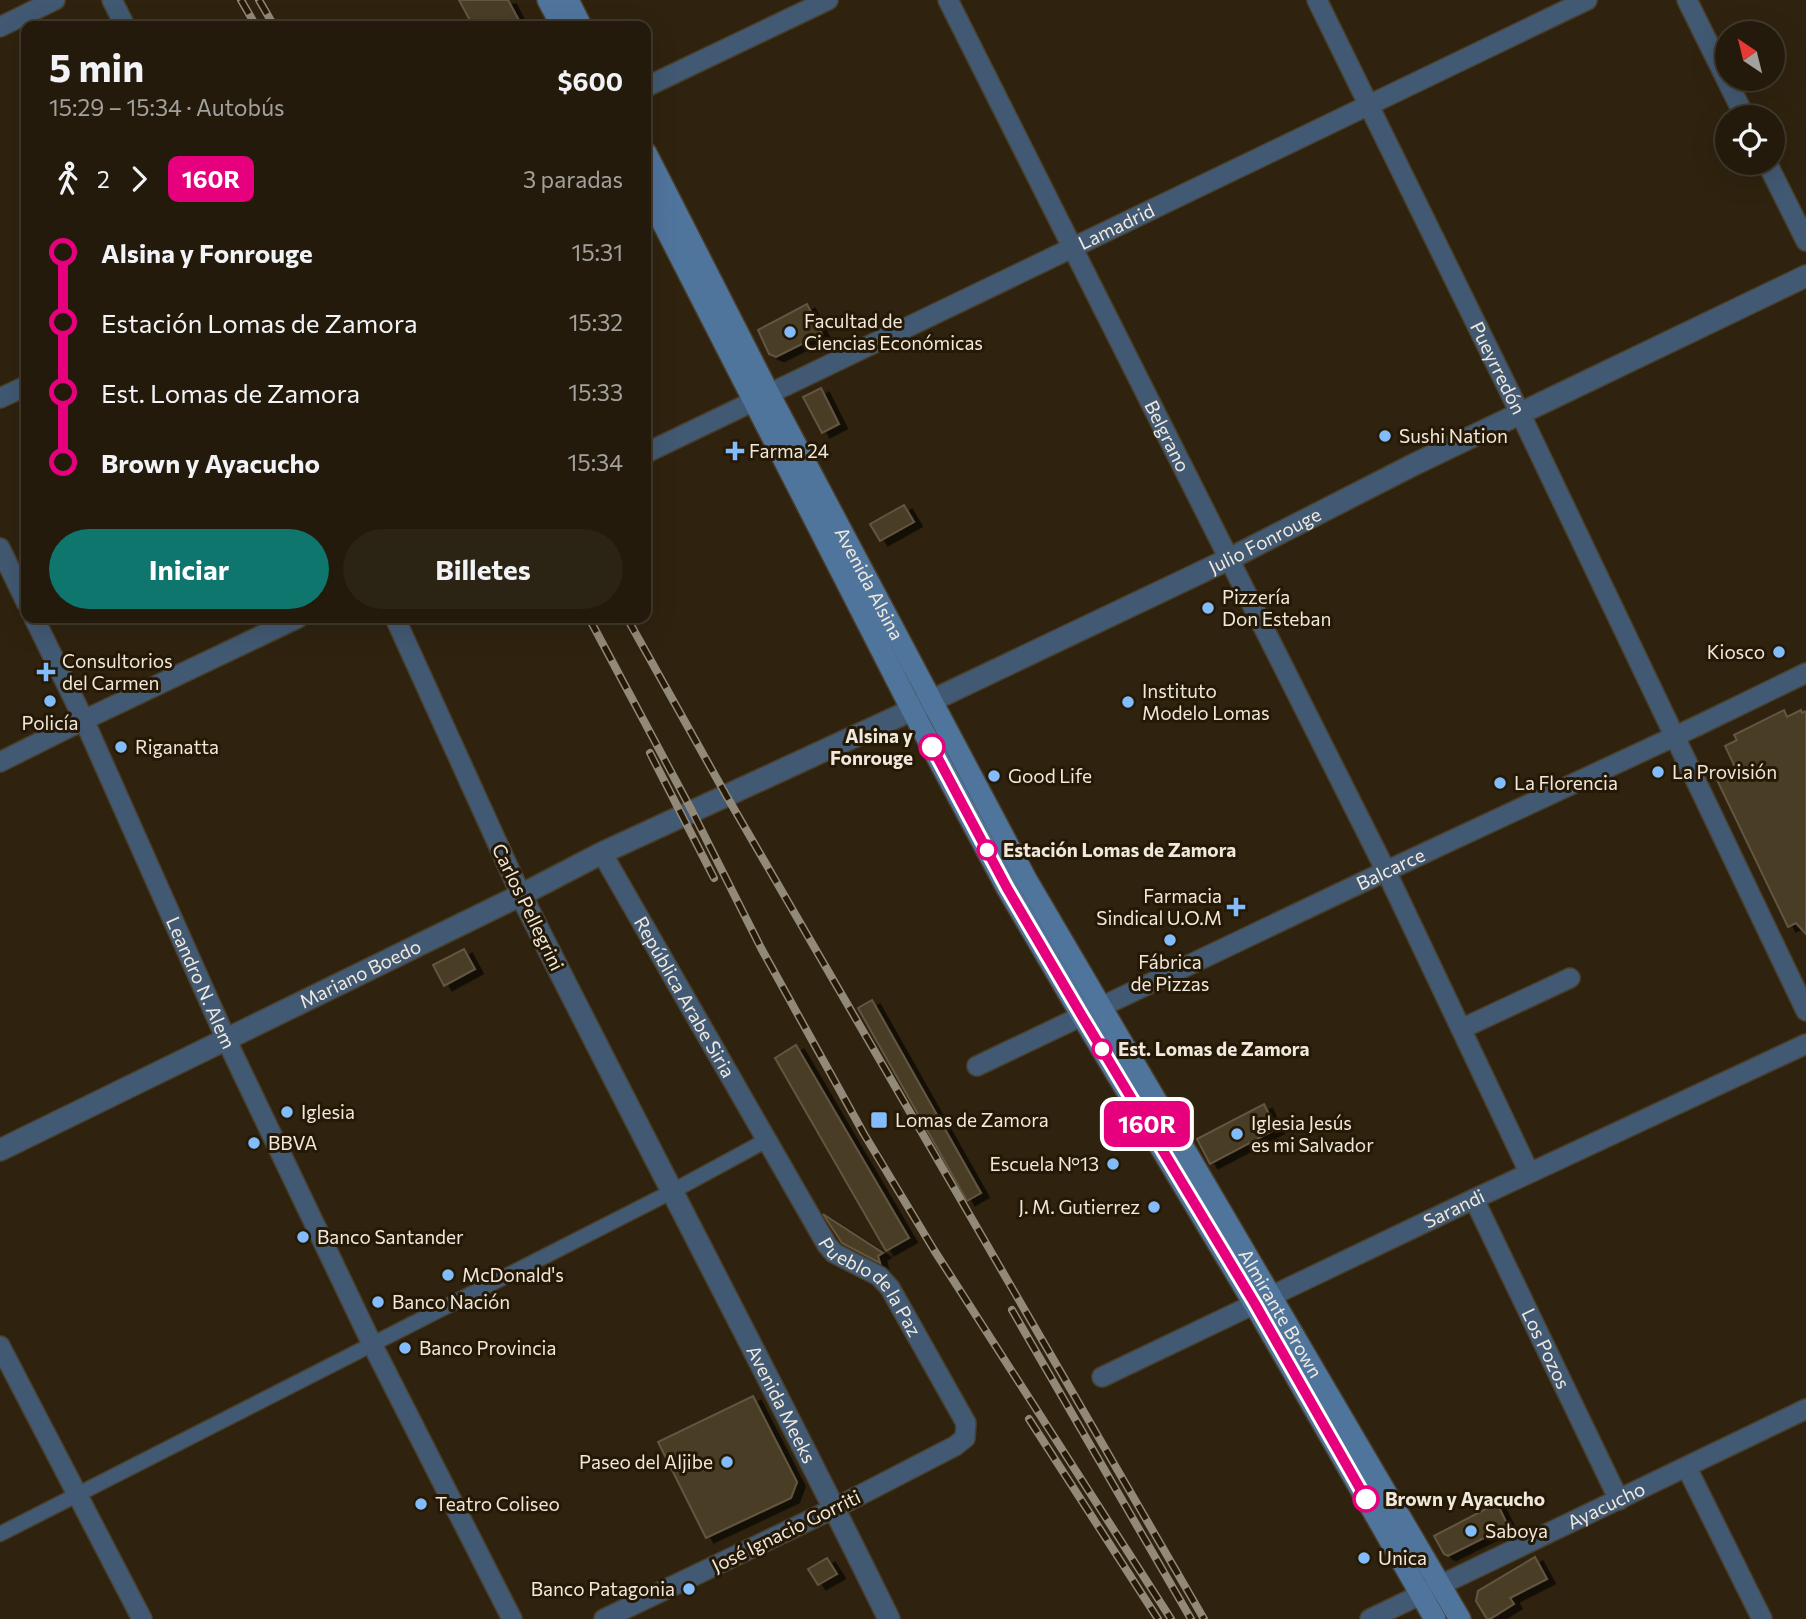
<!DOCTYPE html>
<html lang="es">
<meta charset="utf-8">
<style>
body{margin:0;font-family:Commissioner,sans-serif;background:#2b2314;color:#f1f3f6;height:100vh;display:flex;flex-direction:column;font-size:26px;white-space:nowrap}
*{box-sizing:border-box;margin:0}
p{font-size:23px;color:#a3a19d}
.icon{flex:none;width:38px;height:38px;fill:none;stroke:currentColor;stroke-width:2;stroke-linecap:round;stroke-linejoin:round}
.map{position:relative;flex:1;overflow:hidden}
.panel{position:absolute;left:21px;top:21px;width:630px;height:602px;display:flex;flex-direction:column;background:#231a0b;border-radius:14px;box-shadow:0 7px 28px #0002,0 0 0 2px #40382c}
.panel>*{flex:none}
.badge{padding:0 14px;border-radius:10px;font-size:24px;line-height:46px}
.needle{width:46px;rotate:325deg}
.controls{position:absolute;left:1715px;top:21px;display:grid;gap:14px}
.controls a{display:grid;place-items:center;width:70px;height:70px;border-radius:50%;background:#231a0b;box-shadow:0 7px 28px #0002,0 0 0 2px #40382c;font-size:35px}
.map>.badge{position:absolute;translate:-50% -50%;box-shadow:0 0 0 4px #fff}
.legs{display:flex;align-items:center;gap:10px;height:77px;padding:0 28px;font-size:23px}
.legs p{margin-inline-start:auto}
.head{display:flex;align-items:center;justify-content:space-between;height:119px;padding:0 28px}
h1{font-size:38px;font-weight:700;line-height:52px}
.button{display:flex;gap:14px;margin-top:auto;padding:14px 28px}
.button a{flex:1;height:80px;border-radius:42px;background:#0f766e;color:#fff;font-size:28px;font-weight:700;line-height:80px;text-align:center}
.button a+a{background:#2b2314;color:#f1f3f6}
ul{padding:0 28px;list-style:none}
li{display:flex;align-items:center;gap:24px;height:70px;font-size:26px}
li i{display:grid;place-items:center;width:10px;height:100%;margin:0 9px;background:currentColor}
li i::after{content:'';width:18px;height:18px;margin:-9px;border:5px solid;border-radius:50%;background:#231a0b}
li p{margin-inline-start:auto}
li:first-child i{background:linear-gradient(#0000 50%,currentColor 0)}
li:last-child i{background:linear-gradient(currentColor 50%,#0000 0)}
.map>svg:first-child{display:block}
.building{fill:#483c27;stroke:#635640;stroke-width:2;filter:url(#shadow)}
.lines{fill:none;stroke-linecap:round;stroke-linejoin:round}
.pedestrian-casing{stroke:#4a3f2c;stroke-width:17}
.minor-casing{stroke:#4a3f2c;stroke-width:22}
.tertiary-casing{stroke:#4a3f2c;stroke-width:24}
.secondary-casing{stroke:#4a3f2c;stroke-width:24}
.pedestrian{stroke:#415972;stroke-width:14}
.minor{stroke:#415972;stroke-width:19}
.tertiary{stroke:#415972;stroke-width:21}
.secondary{stroke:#50759d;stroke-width:21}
.rail-casing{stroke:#938979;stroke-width:8}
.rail{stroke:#251906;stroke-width:5;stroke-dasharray:16;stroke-linecap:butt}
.line-1-casing{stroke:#fff;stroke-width:16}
.line-1{stroke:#e6007e;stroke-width:10}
.poi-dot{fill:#82bcfa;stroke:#251906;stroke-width:2.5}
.stop-1-dot{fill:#fff;stroke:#e6007e;stroke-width:3.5}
.labels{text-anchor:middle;stroke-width:6;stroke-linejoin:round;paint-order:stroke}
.street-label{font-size:19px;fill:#f0e8dc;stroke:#251906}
.poi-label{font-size:19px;fill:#f0e8dc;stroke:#251906;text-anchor:start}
.stop-label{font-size:19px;font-weight:bold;fill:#f0e8dc;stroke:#251906;text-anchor:start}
</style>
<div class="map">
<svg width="1806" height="1619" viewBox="0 0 1806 1619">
<defs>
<filter id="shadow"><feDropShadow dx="8" dy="4.5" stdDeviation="0" flood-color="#0009"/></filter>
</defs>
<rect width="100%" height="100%" fill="#2f230f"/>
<g class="building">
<path d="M459,0H508L522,26H473Z"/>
<path d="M807,304L822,334L776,357L769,354L758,330Z"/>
<path d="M821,388L839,424L822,433L803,397Z"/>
<path d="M904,505L914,522L880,541L870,524Z"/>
<path d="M1784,710L1787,717L1801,710L1802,713L1806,711V934L1796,923L1788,927L1717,780L1737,771L1725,746L1737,740L1734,735Z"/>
<path d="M464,949L475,969L444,986L433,965Z"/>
<path d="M872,1000L981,1193L967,1201L858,1008Z"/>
<path d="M796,1045L909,1238L886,1251L775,1058Z"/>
<path d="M1264,1104L1276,1129L1210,1164L1197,1139Z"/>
<path d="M823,1214L883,1253L878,1256L880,1263L842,1243Z"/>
<path d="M753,1396L797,1482L791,1498L706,1538L658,1442Z"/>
<path d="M1497,1503L1508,1526L1448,1556L1444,1554L1434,1536Z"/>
<path d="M1535,1557L1547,1579L1510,1598L1514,1604L1490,1619H1487L1476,1601L1478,1591Z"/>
<path d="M827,1558L837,1574L818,1585L808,1569Z"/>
</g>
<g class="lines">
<g class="pedestrian-casing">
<path id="pedestrian" d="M0,1534L671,1192L767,1140"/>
</g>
<g class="minor-casing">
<g id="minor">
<path d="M112,0L125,26"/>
<path id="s1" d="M948,0L1386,871L1529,1172"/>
<path id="s2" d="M1317,0L1520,413L1806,1011"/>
<path d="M1687,0L1745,117"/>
<path d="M0,27L55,0"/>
<path d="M646,87L828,0"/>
<path d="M1767,163L1806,241"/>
<path d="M0,398L26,386"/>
<path id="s3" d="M646,453L1587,0"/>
<path d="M0,548L26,602"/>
<path id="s4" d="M34,618L84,720L226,1039L372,1344L512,1619"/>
<path d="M395,618L521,895"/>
<path d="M0,762L84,720L298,618"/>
<path id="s5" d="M602,853L827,1245L834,1253L879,1276L890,1288L966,1423L965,1438L955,1446L835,1508L604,1619"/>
<path d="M1461,1029L1570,978"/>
<path id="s6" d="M977,1066L1386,871L1697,726L1806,673"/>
<path id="s7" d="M1474,1199L1619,1500"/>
<path d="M0,1346L142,1619"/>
<path id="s8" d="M1102,1377L1474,1199L1806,1044"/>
<path d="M1687,1468L1762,1619"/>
<path id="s9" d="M1370,1619L1806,1409"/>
</g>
</g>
<g class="tertiary-casing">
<g id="tertiary">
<path id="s10" d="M521,895C642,1137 770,1376 889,1619"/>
<path id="s11" d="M0,1150L521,895L602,853L912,710L1229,559L1415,464L1806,276"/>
</g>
</g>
<g class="secondary-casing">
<g id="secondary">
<path d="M548,0L562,26"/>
<path d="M568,0L581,26"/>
<path id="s12" d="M646,153L769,394L1026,879L1460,1619"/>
<path d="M646,190L912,710L1007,888L1082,1016L1255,1305L1435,1619"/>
</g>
</g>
<use href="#pedestrian" class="pedestrian"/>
<use href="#minor" class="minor"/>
<use href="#tertiary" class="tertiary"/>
<use href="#secondary" class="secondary"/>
<g class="rail-casing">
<g id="rail">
<path d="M241,0L256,26"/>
<path d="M259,0L274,26"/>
<path d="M589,618L692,811L761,948L864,1134L934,1250L1171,1619"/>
<path d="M627,618L726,795L1204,1619"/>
<path d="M650,753L714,878"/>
<path d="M1012,1310L1191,1619"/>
<path d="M1029,1419L1158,1619"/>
</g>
</g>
<use href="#rail" class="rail"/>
</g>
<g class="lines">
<g class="line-1-casing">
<path id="line-1" d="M932,747L1007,888L1082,1016L1255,1304L1366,1499"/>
</g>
<use href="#line-1" class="line-1"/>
</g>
<g class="poi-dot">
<circle cx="790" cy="332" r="7"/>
<circle cx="1385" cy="436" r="7"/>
<path d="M731.5 440.5h7v7h7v7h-7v7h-7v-7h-7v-7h7z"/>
<circle cx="1208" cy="608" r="7"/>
<circle cx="1779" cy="652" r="7"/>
<path d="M42.5 661.5h7v7h7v7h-7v7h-7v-7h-7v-7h7z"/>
<circle cx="50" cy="701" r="7"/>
<circle cx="1128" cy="702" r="7"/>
<circle cx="121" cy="747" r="7"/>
<circle cx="1658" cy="772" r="7"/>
<circle cx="994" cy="776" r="7"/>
<circle cx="1500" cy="783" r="7"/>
<path d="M1232.5 896.5h7v7h7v7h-7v7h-7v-7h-7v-7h7z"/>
<circle cx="1170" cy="940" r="7"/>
<circle cx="287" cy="1112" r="7"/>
<rect x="870" y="1111" width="18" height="18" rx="3.5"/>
<circle cx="1237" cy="1134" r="7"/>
<circle cx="254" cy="1143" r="7"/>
<circle cx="1113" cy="1164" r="7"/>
<circle cx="1154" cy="1207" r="7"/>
<circle cx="303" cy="1237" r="7"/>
<circle cx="448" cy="1275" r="7"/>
<circle cx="378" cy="1302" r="7"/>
<circle cx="405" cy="1348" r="7"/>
<circle cx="727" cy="1462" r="7"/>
<circle cx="421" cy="1504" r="7"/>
<circle cx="1471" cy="1531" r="7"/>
<circle cx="1364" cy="1558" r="7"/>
<circle cx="689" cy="1589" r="7"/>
</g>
<g class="stop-1-dot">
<circle cx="932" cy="747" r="12"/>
<circle cx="987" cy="850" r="9"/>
<circle cx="1102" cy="1049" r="9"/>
<circle cx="1366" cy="1499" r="12"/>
</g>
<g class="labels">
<g class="street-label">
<text dy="7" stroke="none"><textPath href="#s3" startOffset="522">Lamadrid</textPath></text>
<text dy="7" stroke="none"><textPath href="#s2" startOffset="410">Pueyrredón</textPath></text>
<text dy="7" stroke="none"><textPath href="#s1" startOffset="488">Belgrano</textPath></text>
<text dy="7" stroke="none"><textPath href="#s11" startOffset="1404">Julio Fonrouge</textPath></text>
<text dy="7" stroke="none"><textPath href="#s12" startOffset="485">Avenida Alsina</textPath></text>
<text dy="7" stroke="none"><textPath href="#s6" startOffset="458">Balcarce</textPath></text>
<text transform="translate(528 907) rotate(64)" y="7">Carlos Pellegrini</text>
<text dy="7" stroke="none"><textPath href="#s11" startOffset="401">Mariano Boedo</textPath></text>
<text dy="7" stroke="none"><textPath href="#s4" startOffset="401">Leandro N. Alem</textPath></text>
<text dy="7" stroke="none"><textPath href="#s5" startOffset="166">República Arabe Siria</textPath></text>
<text dy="7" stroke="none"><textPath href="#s8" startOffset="390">Sarandi</textPath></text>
<text dy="7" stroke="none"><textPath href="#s5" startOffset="514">Pueblo de la Paz</textPath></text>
<text dy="7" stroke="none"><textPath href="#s12" startOffset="1323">Almirante Brown</textPath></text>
<text dy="7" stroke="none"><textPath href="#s7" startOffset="166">Los Pozos</textPath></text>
<text dy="7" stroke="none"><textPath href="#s10" startOffset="572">Avenida Meeks</textPath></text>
<text dy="7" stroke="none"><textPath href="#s9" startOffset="262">Ayacucho</textPath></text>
<text transform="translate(786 1531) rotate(-26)" y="7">José Ignacio Gorriti</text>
</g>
<g class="poi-label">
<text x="804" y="328">Facultad de<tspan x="804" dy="22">Ciencias Económicas</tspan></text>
<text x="1399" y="443">Sushi Nation</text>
<text x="749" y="458">Farma 24</text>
<text x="1222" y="604">Pizzería<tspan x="1222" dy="22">Don Esteban</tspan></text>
<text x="1765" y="659" text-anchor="end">Kiosco</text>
<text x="62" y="668">Consultorios<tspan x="62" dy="22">del Carmen</tspan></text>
<text x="1142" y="698">Instituto<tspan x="1142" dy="22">Modelo Lomas</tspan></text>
<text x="50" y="730" text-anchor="middle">Policía</text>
<text x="135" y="754">Riganatta</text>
<text x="1672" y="779">La Provisión</text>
<text x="1008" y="783">Good Life</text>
<text x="1514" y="790">La Florencia</text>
<text x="1222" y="903" text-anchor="end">Farmacia<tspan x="1222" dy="22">Sindical U.O.M</tspan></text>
<text x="1170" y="969" text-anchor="middle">Fábrica<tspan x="1170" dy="22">de Pizzas</tspan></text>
<text x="301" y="1119">Iglesia</text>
<text x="895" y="1127">Lomas de Zamora</text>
<text x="1251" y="1130">Iglesia Jesús<tspan x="1251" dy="22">es mi Salvador</tspan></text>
<text x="268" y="1150">BBVA</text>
<text x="1099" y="1171" text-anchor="end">Escuela Nº13</text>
<text x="1140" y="1214" text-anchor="end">J. M. Gutierrez</text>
<text x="317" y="1244">Banco Santander</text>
<text x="462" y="1282">McDonald's</text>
<text x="392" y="1309">Banco Nación</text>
<text x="419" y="1355">Banco Provincia</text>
<text x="713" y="1469" text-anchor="end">Paseo del Aljibe</text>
<text x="435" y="1511">Teatro Coliseo</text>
<text x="1485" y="1538">Saboya</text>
<text x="1378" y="1565">Unica</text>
<text x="675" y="1596" text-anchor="end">Banco Patagonia</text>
</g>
<g class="stop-label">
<text x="913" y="743" text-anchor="end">Alsina y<tspan x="913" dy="22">Fonrouge</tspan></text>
<text x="1003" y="857">Estación Lomas de Zamora</text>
<text x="1118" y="1056">Est. Lomas de Zamora</text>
<text x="1385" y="1506">Brown y Ayacucho</text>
</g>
</g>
</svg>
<div class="controls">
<a><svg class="needle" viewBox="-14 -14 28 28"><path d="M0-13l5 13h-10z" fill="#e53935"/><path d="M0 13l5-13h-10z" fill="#a3a19d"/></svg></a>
<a><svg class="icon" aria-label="locate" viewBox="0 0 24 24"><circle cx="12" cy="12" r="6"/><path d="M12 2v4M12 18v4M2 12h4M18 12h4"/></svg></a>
</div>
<b class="badge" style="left:1147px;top:1124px;background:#e6007e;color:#fff">160R</b>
<section class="panel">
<div class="head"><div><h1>5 min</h1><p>15:29 – 15:34 · Autobús</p></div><b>$600</b></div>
<div class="legs"><svg class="icon" aria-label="walk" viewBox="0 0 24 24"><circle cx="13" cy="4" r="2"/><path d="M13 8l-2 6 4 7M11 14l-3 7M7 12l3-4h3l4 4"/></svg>2<svg class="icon" aria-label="forward" viewBox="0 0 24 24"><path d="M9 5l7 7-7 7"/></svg><b class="badge" style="background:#e6007e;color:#fff">160R</b><p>3 paradas</p></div>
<ul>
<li><i style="color:#e6007e"></i><b>Alsina y Fonrouge</b><p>15:31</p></li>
<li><i style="color:#e6007e"></i><span>Estación Lomas de Zamora</span><p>15:32</p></li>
<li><i style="color:#e6007e"></i><span>Est. Lomas de Zamora</span><p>15:33</p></li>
<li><i style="color:#e6007e"></i><b>Brown y Ayacucho</b><p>15:34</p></li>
</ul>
<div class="button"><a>Iniciar</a><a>Billetes</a></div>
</section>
</div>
